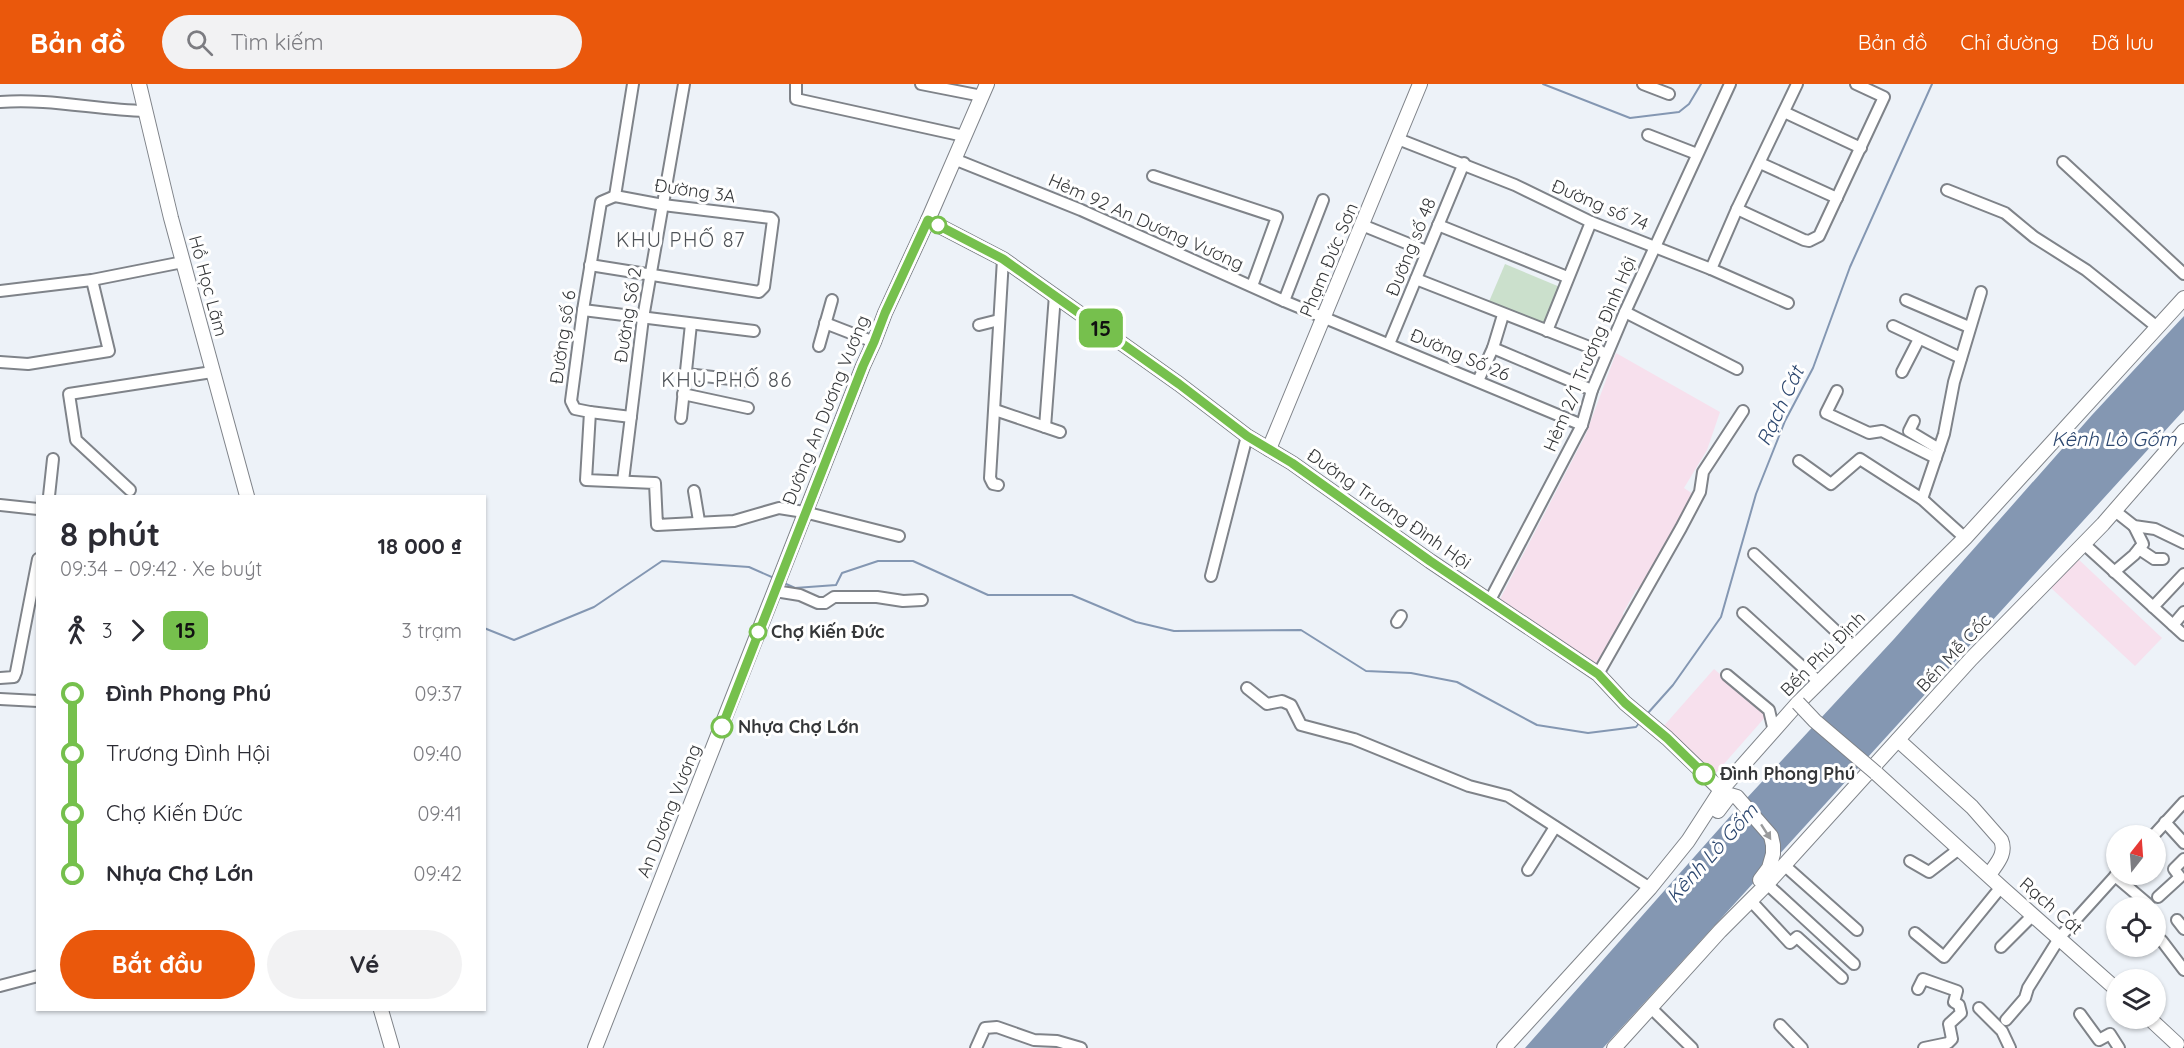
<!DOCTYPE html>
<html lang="vi">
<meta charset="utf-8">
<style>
body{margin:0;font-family:Quicksand,sans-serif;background:#f2f2f3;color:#2b2b33;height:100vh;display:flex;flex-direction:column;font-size:22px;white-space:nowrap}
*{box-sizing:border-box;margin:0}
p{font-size:20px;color:#7c7c81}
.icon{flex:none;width:33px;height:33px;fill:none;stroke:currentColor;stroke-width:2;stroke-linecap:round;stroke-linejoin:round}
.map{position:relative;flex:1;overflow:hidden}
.panel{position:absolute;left:36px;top:411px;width:450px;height:516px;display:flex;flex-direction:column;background:#fff;border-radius:0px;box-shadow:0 2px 4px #0004}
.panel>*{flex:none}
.badge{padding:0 12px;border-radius:9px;font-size:21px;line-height:39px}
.needle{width:39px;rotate:17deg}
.tools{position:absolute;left:2106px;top:741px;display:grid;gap:12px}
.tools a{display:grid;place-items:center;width:60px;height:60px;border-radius:50%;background:#fff;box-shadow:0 2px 4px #0004;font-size:30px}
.map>.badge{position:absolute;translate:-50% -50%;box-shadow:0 0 0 3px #fff}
.legs{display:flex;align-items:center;gap:9px;height:66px;padding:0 24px;font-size:20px}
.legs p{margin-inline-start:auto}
.summary{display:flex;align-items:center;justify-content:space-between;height:102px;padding:0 24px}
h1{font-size:33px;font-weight:700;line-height:45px}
.cta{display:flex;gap:12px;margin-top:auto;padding:12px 24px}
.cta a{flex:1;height:69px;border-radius:36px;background:#ea580c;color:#fff;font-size:24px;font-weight:700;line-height:69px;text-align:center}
.cta a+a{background:#f2f2f3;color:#2b2b33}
ul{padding:0 24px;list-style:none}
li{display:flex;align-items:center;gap:21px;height:60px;font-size:22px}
li i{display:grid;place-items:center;width:9px;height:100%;margin:0 8px;background:currentColor}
li i::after{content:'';width:15px;height:15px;margin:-8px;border:4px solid;border-radius:50%;background:#fff}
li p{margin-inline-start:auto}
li:first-child i{background:linear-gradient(#0000 50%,currentColor 0)}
li:last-child i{background:linear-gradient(currentColor 50%,#0000 0)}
header{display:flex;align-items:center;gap:36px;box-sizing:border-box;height:84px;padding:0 30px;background:#ea580c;color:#fff}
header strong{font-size:28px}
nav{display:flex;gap:33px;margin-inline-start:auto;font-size:21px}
.search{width:420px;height:54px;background:#f2f2f3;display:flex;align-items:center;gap:15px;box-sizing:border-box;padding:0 21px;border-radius:33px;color:#7c7c81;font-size:22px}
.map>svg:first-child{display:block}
.education{fill:#f7e0ed}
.green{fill:#cbe0cc}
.water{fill:#8497b2}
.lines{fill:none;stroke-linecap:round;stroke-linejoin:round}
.stream{stroke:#8497b2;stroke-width:2}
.street-casing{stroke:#7f8389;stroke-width:14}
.secondary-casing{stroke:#7f8389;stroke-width:16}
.street{stroke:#fff;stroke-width:10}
.secondary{stroke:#fff;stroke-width:14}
.secondary-bridge-casing{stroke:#7f8389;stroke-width:16;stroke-linecap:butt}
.secondary-bridge{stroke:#fff;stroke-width:14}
.oneway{fill:#9a9b9c}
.line-1-casing{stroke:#fff;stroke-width:14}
.line-1{stroke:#76c04d;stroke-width:9}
.stop-1-dot{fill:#fff;stroke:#76c04d;stroke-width:3}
.labels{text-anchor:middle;stroke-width:6;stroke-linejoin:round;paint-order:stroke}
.street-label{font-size:18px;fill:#353739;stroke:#fff}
.stop-label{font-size:18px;font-weight:bold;fill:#353739;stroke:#fff;text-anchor:start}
.neighbourhood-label{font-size:20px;letter-spacing:1.5px;fill:#4f5358;stroke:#fff}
.water-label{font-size:20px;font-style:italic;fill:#2c476f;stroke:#fff}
</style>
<header>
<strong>Bản đồ</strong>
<div class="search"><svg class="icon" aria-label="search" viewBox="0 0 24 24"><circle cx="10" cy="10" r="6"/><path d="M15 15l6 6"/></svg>Tìm kiếm</div>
<nav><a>Bản đồ</a><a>Chỉ đường</a><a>Đã lưu</a></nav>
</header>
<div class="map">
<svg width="2184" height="964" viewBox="0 0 2184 964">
<rect width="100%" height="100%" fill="#edf2f8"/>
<g class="education">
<path d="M1616,269L1720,328L1707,366L1684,404L1693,410L1644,501L1636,506L1623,529V536L1597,580L1500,515L1586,350Z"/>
<path d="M2077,474L2162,554L2135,582L2050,503Z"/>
<path d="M1714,585L1767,631L1715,690L1662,644Z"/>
</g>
<path class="green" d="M1505,180L1560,203L1543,243L1488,220Z"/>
<path class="water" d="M2184,232V326L1603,964H1525L1734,728L1894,555L2092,331Z"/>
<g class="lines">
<g class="stream">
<path d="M1543,0L1630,34L1679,28L1689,20L1701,0"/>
<path d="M784,499L795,504L836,501L842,489L878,477H913L988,511H1072L1136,538L1174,547L1301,546L1366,587L1411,589L1457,598L1537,641L1588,649L1636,643L1640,638"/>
<path d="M484,544L514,556L594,523L662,477L749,483L774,494"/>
<path d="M1648,629L1673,601L1721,533L1756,410L1785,337L1813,284L1850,183L1932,0"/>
</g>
<g class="street-casing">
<g id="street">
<path d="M796,0V15L964,52"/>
<path d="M921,0L982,12"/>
<path d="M1643,0L1669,10"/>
<path d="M0,18C49,14 97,26 145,27"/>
<path d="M1784,28L1861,64"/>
<path d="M1648,51L1697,70"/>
<path d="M1398,55L1515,101L1591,138L1711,185L1788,219"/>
<path d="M954,75L1081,126L1284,217L1582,341"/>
<path d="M2063,78L2184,190"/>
<path d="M1760,79L1837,114"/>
<path d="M1153,92L1277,133L1252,202"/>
<path d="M1947,106L2005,129L2034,153L2086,186L2157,243"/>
<path d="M615,112L601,118L583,226L571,317L575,325L590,328L586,396L655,399L657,441L734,437L779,424L804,428L899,452"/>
<path d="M615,112L633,0"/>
<path d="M1737,125L1804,156L1809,157L1819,152L1884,13L1856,0"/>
<path d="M1362,141L1426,167"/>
<path d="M1438,141L1567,193"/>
<path d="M590,181L759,208L764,203L773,136L771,134L663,121L615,112"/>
<path d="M1711,185L1737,125L1797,0"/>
<path d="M1416,195L1607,270"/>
<path d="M0,207L92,196L183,178"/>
<path d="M1906,216L1969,243"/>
<path d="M1284,217L1323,116"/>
<path d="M583,226L754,247"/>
<path d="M1625,228L1737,285"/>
<path d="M825,239L874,258"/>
<path d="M979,241L999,236"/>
<path d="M1893,242L1961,274"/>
<path d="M1547,247L1591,138"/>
<path d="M1389,260L1464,79"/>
<path d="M819,262L832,216"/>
<path d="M1493,264L1592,306"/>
<path d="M0,278L28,280L109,267L92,196"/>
<path d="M1902,288L1919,255"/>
<path d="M686,290L749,297"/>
<path d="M1478,297L1493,264L1503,231"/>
<path d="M1837,307L1826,329L1869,349L1882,347L1936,374"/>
<path d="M683,310L748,324"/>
<path d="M995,326L1060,348"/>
<path d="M590,328L631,333"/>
<path d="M681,334L691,240"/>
<path d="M1914,337L1909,347L1939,365"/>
<path d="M1045,343L1055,211"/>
<path d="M1799,377L1831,400L1860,375L1922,415L1965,454"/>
<path d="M623,397L643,234L684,0"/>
<path d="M998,401L993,400L990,394L1003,175"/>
<path d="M130,406L76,356L69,310L212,288"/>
<path d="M694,407L699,437"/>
<path d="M49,412L53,375"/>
<path d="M1922,415L1944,350L1954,298L1981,208"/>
<path d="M0,421L38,425"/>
<path d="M2115,427L2134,442L2155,445L2184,459"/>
<path d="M2084,460L2184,551"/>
<path d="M2139,465L2154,475H2163"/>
<path d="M1754,470L1854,564"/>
<path d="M2114,488L2134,471L2143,460L2134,442"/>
<path d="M1211,492L1247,352"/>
<path d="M775,507L800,511L818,519H825L834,513H877L903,517L922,516"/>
<path d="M1489,518L1582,341L1592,306L1625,228L1730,0"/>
<path d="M2153,523L2184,490"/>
<path d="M1743,529L1819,598"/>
<path d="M1397,538L1401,532"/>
<path d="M2173,541L2184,528"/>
<path d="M1598,590L1681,444L1700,408L1703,388L1743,327"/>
<path d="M1727,591L1769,626L1774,647"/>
<path d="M0,594L14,593L16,588L38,475"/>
<path d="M1247,604L1267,620L1282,617L1291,621L1301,641L1354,655L1469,702L1508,712L1650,804"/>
<path d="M0,615L38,617"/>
<path d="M2165,738L2184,759"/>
<path d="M2153,752L2184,718"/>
<path d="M1910,777L1929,788L1959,765"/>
<path d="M1784,781L1857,846"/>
<path d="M1528,786L1555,743"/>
<path d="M2115,792L2148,820"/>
<path d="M1767,800L1854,880"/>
<path d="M2158,813L2180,793L2174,785L2184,775"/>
<path d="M1751,817L1790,859L1797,853L1842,894"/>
<path d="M2177,836L2184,845"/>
<path d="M1915,849L1944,873L2001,803"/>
<path d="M2162,857L2184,886"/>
<path d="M2001,863L2032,832"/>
<path d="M0,902L38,892"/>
<path d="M1918,905L1923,895L1957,907L1954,918L1959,921L1961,929L1949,940L1952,955L1948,959L1924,964"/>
<path d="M1651,924L1692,964"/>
<path d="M1979,924L2002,947L2010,964"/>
<path d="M2080,930L2099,956L2110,950L2119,964"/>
<path d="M2006,936L2025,914L2028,904L2060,853L2117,790"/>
<path d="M1780,941L1802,964"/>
<path d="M976,964L985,944L997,943L1034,956L1057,957L1081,964"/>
</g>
</g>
<g class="secondary-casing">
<g id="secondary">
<path d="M139,0L171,134L247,412"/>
<path d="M928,136L1003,175L1179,300L1247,352L1292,379L1430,477L1598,590L1625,619L1667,654L1721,706"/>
<path d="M1269,365L1420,0"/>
<path d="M1898,656L1972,723L2001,756C2007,770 1996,780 1989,791"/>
<path d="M1876,689L2001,803L2116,905"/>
<path d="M1718,727L1730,711L1737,713L1771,752L1773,761V770L1769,784L1760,796"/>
<path d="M381,926L392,964"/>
<path d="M2149,934L2177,960"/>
<path d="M595,964L863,282L874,258L885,229L928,136L987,0"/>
<path d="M1504,964L1650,804L1688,757L1721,706L1798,619L1965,454L2184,214"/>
<path d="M1614,964L1720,847L1767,800L1971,575L2103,440L2184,347"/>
</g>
</g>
<use href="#street" class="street"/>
<use href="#secondary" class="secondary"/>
<g class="secondary-bridge-casing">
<path id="secondary-bridge" d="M1798,619L1815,637L1876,689"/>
</g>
<use href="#secondary-bridge" class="secondary-bridge"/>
</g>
<defs><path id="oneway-solid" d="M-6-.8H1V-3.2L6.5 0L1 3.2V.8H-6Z" transform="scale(1.5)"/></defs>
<use class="oneway" href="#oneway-solid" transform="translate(1766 748) rotate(57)"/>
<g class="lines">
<g class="line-1-casing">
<path id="line-1" d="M722,643L863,282L874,258L885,229L928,136L1003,175L1179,300L1247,352L1292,379L1430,477L1598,590L1625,619L1667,654L1704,690"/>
</g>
<use href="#line-1" class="line-1"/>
</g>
<g class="stop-1-dot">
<circle cx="938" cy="141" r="8"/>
<circle cx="758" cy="548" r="8"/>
<circle cx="722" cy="643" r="10"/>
<circle cx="1704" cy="690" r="10"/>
</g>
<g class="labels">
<g class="street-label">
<text transform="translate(695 107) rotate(8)" y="6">Đường 3A</text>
<text transform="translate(1600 121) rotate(23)" y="6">Đường số 74</text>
<text transform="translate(1146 138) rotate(24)" y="6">Hẻm 92 An Dương Vương</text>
<text transform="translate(1411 163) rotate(-68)" y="6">Đường số 48</text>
<text transform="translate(1329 176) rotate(-67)" y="6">Phạm Đức Sơn</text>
<text transform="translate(208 202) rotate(75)" y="6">Hồ Học Lãm</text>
<text transform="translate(628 231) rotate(-81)" y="6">Đường Số 2</text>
<text transform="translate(563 253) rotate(-82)" y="6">Đường số 6</text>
<text transform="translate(1590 270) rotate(-67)" y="6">Hẻm 2/1 Trương Đình Hội</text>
<text transform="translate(1460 271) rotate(23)" y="6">Đường Số 26</text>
<text transform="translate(826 326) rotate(-68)" y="6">Đường An Dương Vương</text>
<text transform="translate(1389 425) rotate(35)" y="6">Đường Trương Đình Hội</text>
<text transform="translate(1954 569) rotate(-47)" y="6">Bến Mễ Cốc</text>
<text transform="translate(1823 570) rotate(-45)" y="6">Bến Phú Định</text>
<text transform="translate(669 727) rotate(-68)" y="6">An Dương Vương</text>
<text transform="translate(2051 822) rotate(41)" y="6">Rạch Cát</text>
</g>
<g class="stop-label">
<text x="771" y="554">Chợ Kiến Đức</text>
<text x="738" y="649">Nhựa Chợ Lớn</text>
<text x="1720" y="696">Đình Phong Phú</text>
</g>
<g class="neighbourhood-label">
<text x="681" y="163">KHU PHỐ 87</text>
<text x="727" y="303">KHU PHỐ 86</text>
</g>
<g class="water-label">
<text transform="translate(1780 322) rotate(-65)" y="7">Rạch Cát</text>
<text x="2114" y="362">Kênh Lò Gốm</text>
<text transform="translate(1712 769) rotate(-48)" y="7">Kênh Lò Gốm</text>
</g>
</g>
</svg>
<div class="tools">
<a><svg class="needle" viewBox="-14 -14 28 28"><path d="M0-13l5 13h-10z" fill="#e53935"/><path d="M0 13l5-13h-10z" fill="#7c7c81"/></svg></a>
<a><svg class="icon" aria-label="locate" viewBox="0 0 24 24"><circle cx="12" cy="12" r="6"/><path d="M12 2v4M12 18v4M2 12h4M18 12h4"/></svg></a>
<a><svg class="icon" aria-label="layers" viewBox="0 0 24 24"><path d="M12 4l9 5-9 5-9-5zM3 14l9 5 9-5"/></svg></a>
</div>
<b class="badge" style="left:1101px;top:244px;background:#76c04d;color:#111">15</b>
<section class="panel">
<div class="summary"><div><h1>8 phút</h1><p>09:34 – 09:42 · Xe buýt</p></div><b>18 000 ₫</b></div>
<div class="legs"><svg class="icon" aria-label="walk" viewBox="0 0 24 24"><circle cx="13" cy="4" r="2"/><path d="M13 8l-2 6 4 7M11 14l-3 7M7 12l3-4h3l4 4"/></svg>3<svg class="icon" aria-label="forward" viewBox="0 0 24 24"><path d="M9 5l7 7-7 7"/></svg><b class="badge" style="background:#76c04d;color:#111">15</b><p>3 trạm</p></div>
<ul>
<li><i style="color:#76c04d"></i><b>Đình Phong Phú</b><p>09:37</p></li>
<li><i style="color:#76c04d"></i><span>Trương Đình Hội</span><p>09:40</p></li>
<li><i style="color:#76c04d"></i><span>Chợ Kiến Đức</span><p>09:41</p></li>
<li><i style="color:#76c04d"></i><b>Nhựa Chợ Lớn</b><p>09:42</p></li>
</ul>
<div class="cta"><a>Bắt đầu</a><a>Vé</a></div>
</section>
</div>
